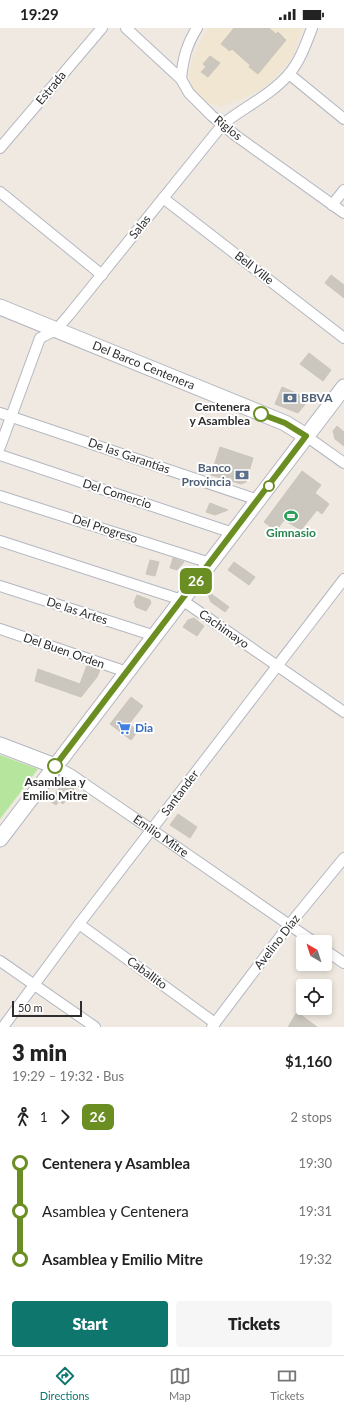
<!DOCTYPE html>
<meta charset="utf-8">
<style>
body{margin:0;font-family:Lato,sans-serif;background:#f6f6f6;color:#222;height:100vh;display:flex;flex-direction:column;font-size:15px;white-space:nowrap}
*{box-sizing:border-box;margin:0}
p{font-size:13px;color:#767676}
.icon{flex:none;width:22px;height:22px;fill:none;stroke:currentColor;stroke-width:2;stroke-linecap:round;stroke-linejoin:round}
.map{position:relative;height:999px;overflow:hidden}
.drawer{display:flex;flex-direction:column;background:#fff;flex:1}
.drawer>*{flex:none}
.badge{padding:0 8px;border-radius:6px;font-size:14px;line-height:26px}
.needle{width:26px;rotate:321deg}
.tools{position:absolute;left:296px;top:907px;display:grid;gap:8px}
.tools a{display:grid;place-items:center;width:36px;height:36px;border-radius:4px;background:#fff;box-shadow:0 2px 6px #0003;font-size:20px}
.scale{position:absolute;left:12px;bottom:10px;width:70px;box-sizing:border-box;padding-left:4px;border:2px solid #2e2e2e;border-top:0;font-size:11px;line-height:14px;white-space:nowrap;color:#2e2e2e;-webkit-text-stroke:3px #fff;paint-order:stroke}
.map>.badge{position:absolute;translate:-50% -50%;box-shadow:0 0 0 2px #fff}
.legs{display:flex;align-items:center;gap:6px;height:44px;padding:0 12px;font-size:13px}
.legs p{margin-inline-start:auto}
.overview{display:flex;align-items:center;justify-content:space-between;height:68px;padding:0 12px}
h1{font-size:22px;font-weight:800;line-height:30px}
.cta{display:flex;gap:8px;margin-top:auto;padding:8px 12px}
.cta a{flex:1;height:46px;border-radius:4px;background:#0f766e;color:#fff;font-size:16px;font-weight:800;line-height:46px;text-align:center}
.cta a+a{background:#f6f6f6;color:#222}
ul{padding:0 12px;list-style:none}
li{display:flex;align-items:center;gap:14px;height:48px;font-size:15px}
li i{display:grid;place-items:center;width:6px;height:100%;margin:0 5px;background:currentColor}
li i::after{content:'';width:10px;height:10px;margin:-5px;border:3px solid;border-radius:50%;background:#fff}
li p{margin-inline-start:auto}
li:first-child i{background:linear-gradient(#0000 50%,currentColor 0)}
li:last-child i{background:linear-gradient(currentColor 50%,#0000 0)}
.status{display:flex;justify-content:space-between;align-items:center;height:28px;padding:0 20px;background:#fff;direction:ltr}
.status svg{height:11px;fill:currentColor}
.dock{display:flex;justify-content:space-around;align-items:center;height:56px;border-top:1px solid #e0e0e0;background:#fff;font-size:11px;color:#767676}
.dock a{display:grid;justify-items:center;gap:2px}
.dock .active{color:#0f766e}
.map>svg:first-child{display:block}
.education{fill:#f0e6d1}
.green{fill:#b6e59e}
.building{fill:#cbc7bf;stroke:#cbc5ba}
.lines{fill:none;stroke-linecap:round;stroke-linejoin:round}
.street-casing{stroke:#b4b7c1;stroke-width:12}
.secondary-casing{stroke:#b4b7c1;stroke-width:17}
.street{stroke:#fff;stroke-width:10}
.secondary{stroke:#fff;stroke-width:15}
.line-1-casing{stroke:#fff;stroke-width:9}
.line-1{stroke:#6b8e23;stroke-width:6}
.stop-1-dot{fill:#fff;stroke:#6b8e23;stroke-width:2}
.labels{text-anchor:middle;stroke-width:4;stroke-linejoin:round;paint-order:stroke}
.street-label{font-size:12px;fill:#2e2e2e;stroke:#fff}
.service-label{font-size:12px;font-weight:bold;fill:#4e5e75;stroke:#fff;text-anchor:start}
.stop-label{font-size:12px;font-weight:bold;fill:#2e2e2e;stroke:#fff;text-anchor:end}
.leisure-label{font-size:12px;font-weight:bold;fill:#27864d;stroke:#fff}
.shop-label{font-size:12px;font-weight:bold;fill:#366cbe;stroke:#fff;text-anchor:start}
</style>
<div class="status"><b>19:29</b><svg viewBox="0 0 49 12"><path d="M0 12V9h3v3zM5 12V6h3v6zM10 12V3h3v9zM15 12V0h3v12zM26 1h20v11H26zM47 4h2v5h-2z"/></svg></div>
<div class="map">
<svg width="344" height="999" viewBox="0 0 344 999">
<rect width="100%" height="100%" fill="#efe9e1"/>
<path class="education" d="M209,0H302L294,26L284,40L267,57L248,68L221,78L205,74L195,66L191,56L189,46L192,32L201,12Z"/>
<path class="green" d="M0,727L38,741L0,791Z"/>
<g class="building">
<path d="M234,0H269L276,6L278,4L286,12L258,46L249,39L250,37L232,21L230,23L221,16Z"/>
<path d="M210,28L220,35L208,49L201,44L206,39L203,36Z"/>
<path d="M331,247L344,257V270L325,255Z"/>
<path d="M309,325L331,342L323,353L300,336Z"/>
<path d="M282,359L298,366L307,374L298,385L275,376Z"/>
<path d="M337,398L344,404V418L335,411L333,403Z"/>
<path d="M220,419L253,430L246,454L241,456L211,447Z"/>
<path d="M302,443L321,457L315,465L329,476L322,486L317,482L301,502L284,492L276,503L264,494Z"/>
<path d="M210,475L228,482L215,487L206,484Z"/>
<path d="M173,530L184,534L177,542L170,540Z"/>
<path d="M150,532L159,534L155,548L146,546Z"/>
<path d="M234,534L255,549L249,557L228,542Z"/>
<path d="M206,562L229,579L225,584L211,574Z"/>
<path d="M137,567L150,572L151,575L146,583L136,579L134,574Z"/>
<path d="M194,590L204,598L197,608L183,599L188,592Z"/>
<path d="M87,637L100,642L97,649L81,669L35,653L38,641L80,656Z"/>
<path d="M131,669L143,678L129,696L138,703L131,712L110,696Z"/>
<path d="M64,754L74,761L63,776L59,773L56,777L50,773Z"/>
<path d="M178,786L197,799L190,810L170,797Z"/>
<path d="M297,984L317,999H288Z"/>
</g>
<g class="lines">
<g class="street-casing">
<g id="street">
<path d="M126,0L181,51L189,65L212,88L235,107L344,185"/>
<path d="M289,46L344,91"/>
<path d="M181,51C183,31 186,18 197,0"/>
<path d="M0,120L102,0"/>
<path d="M0,164L102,247"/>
<path d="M163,170L344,310"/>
<path d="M332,177L344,162"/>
<path d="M0,385L258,472"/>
<path d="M306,408L344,435"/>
<path d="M0,419L40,310L56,302L69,287L223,96C244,79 271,67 289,46C300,33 306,16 312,0"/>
<path d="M0,427L233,505"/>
<path d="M0,468L210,535"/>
<path d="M0,513L182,572L344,684"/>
<path d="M0,558L155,608"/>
<path d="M0,601L127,644"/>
<path id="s1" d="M55,738L70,746L152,802L314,914"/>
<path d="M79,896L215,995"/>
<path d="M325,922L344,935"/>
<path d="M0,933L95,999"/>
<path d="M3,999L79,896L344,551"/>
<path d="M212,999L289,897L344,830"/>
</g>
</g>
<g class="secondary-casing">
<g id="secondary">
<path id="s2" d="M0,279L285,395L306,408"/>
<path d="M0,717L55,738"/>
<path d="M0,811L344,359"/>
</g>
</g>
<use href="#street" class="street"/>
<use href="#secondary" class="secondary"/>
</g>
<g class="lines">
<g class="line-1-casing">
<path id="line-1" d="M55,738L306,408L285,395L261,386"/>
</g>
<use href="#line-1" class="line-1"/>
</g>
<defs>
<g id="bank-bare" transform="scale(1.08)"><path d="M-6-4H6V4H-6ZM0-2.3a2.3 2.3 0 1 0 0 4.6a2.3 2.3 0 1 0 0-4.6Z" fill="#5c6f8a" stroke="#fff" stroke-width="2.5" paint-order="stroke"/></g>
<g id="stadium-bare" transform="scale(1.08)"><path d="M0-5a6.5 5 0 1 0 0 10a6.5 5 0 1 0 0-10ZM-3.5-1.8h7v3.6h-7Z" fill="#2e9e5b" stroke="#fff" stroke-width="2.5" paint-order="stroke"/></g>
<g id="supermarket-bare" transform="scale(1.08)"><path d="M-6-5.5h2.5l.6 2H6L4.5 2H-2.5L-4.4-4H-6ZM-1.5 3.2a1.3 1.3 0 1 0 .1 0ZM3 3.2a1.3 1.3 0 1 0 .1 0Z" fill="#3f7fe0" stroke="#fff" stroke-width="2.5" paint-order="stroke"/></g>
</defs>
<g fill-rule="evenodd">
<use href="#bank-bare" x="290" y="370"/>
<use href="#bank-bare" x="242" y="447"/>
<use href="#stadium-bare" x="291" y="488"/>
<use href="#supermarket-bare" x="124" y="700"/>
</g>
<g class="stop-1-dot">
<circle cx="261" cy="386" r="7"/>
<circle cx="269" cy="458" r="5"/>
<circle cx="55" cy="738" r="7"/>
</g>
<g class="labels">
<g class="street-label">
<text transform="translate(51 60) rotate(-50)" y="4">Estrada</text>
<text transform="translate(228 100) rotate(39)" y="4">Riglos</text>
<text transform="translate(140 199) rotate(-52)" y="4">Salas</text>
<text transform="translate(254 240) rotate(38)" y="4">Bell Ville</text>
<text dy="4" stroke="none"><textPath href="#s2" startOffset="155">Del Barco Centenera</textPath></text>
<text transform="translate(129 428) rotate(19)" y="4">De las Garantías</text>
<text transform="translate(117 466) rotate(18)" y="4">Del Comercio</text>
<text transform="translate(105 501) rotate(18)" y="4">Del Progreso</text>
<text transform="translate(77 583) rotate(18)" y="4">De las Artes</text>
<text transform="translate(224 601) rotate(35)" y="4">Cachimayo</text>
<text transform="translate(64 623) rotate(19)" y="4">Del Buen Orden</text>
<text transform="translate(180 765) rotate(-53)" y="4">Santander</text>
<text dy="4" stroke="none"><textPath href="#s1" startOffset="127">Emilio Mitre</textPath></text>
<text transform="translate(277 914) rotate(-52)" y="4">Avelino Díaz</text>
<text transform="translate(147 945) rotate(36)" y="4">Caballito</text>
</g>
<g class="service-label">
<text x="301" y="374">BBVA</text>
<text x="231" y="444" text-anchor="end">Banco<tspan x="231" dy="14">Provincia</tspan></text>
</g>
<g class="stop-label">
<text x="250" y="383">Centenera<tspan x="250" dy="14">y Asamblea</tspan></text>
<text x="55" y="758" text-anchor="middle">Asamblea y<tspan x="55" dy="14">Emilio Mitre</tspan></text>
</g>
<g class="leisure-label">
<text x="291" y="509">Gimnasio</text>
</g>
<g class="shop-label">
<text x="135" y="704">Dia</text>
</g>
</g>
</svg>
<div class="tools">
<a><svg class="needle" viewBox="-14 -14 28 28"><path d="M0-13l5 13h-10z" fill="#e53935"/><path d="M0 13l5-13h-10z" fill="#767676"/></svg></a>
<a><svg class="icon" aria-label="locate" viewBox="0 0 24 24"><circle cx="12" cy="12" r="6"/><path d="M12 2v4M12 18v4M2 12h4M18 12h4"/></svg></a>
</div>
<div class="scale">50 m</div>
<b class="badge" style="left:196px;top:553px;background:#6b8e23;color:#fff">26</b>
</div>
<section class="drawer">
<div class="overview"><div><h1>3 min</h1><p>19:29 – 19:32 · Bus</p></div><b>$1,160</b></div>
<div class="legs"><svg class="icon" aria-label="walk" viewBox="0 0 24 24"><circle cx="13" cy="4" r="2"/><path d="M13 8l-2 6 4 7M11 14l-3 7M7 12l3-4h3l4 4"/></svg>1<svg class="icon" aria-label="forward" viewBox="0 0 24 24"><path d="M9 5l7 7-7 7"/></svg><b class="badge" style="background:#6b8e23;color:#fff">26</b><p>2 stops</p></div>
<ul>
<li><i style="color:#6b8e23"></i><b>Centenera y Asamblea</b><p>19:30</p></li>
<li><i style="color:#6b8e23"></i><span>Asamblea y Centenera</span><p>19:31</p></li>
<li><i style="color:#6b8e23"></i><b>Asamblea y Emilio Mitre</b><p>19:32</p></li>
</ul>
<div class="cta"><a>Start</a><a>Tickets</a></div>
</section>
<nav class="dock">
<a class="active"><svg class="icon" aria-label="directions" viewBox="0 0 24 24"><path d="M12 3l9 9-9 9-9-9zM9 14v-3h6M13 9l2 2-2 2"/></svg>Directions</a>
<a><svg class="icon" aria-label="map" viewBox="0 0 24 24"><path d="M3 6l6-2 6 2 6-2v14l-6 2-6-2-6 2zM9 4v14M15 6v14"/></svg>Map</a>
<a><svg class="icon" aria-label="tickets" viewBox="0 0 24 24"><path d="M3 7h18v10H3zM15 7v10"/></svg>Tickets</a>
</nav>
